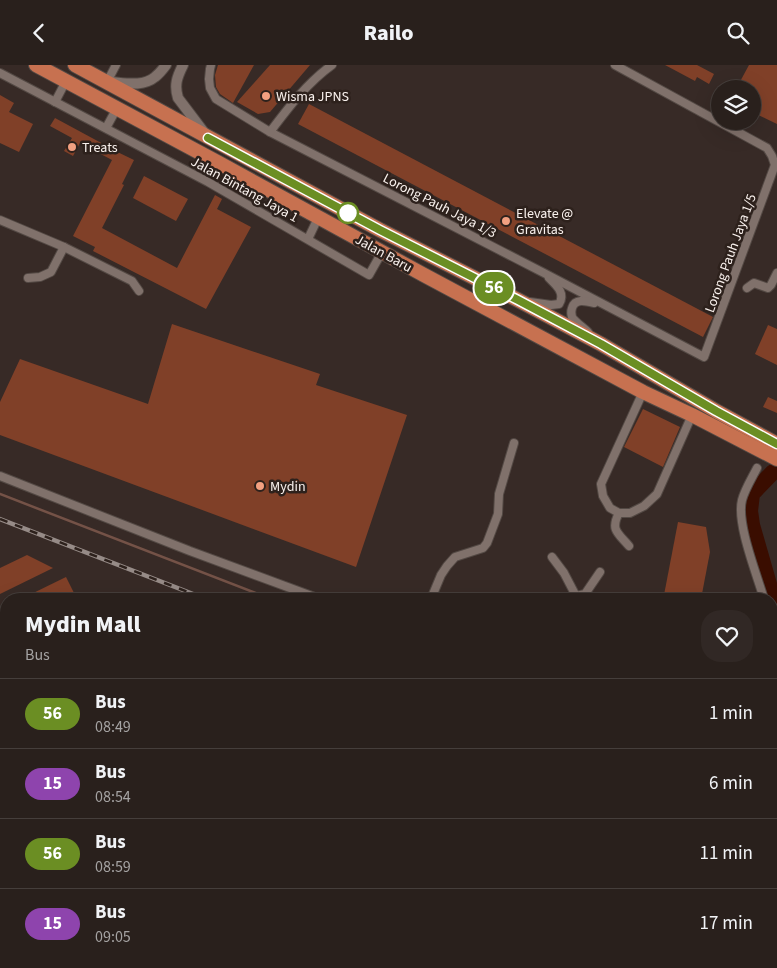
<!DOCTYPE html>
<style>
body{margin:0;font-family:"Source Sans 3",sans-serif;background:#312825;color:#f1f3f6;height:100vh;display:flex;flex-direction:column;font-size:19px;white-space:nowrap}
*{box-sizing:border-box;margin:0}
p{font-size:16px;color:#a5a3a3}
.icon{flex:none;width:28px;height:28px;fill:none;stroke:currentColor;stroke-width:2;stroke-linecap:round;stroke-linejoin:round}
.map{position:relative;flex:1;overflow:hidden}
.details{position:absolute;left:0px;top:528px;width:778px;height:376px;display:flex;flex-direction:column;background:#29201c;border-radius:20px 20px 0 0;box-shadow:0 5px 20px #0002,0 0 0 1px #453e3b}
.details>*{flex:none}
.badge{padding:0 10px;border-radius:16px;font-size:18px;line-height:32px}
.tools{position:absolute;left:711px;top:15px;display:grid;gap:10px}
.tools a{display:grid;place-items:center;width:50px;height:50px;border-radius:50%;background:#29201c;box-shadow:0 5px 20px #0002,0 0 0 1px #453e3b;font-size:25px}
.map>.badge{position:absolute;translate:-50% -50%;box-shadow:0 0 0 2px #fff}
.round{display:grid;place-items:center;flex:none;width:52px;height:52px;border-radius:20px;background:#312825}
.head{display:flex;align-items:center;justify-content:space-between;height:85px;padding:0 25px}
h1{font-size:24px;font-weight:800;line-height:38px}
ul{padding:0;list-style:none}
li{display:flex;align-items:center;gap:15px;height:70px;padding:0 25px;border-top:1px solid #453e3b}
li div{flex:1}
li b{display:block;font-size:19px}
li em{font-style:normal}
li .badge{min-width:55px;font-weight:700;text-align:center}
header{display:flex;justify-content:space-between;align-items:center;height:65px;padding:0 25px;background:#29201c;font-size:22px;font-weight:800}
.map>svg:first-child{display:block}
.green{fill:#653d2f}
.water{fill:#3a0d00;stroke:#745247}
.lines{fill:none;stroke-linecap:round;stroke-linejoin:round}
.stream{stroke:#745247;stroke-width:2.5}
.river{stroke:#3a0d00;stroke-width:16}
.building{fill:#804028}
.street-casing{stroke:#534944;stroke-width:10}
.secondary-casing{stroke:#534944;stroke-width:12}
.highway-casing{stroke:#534944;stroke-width:16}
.street{stroke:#80716b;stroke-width:8}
.secondary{stroke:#80716b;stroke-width:10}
.highway{stroke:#c77150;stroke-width:14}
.rail-casing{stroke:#968b87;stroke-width:4.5}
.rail{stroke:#2d211c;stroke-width:2.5;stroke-dasharray:8;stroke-linecap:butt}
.line-casing{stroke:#fff;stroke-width:11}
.line{stroke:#6b8e23;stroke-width:8}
.poi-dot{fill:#f2a081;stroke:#2d211c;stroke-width:2}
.stop-dot{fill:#fff;stroke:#6b8e23;stroke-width:2.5}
.labels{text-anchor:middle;stroke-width:5;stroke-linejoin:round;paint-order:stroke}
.poi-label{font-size:14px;fill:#faf2ee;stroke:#2d211c;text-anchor:start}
.street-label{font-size:14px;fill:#faf2ee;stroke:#2d211c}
</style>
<header><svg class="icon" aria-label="back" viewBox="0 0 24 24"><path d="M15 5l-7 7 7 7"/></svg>Railo<svg class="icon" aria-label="search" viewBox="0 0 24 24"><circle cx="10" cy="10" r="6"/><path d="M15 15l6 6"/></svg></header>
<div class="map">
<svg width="777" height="903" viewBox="0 0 777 903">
<rect width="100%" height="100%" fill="#372a26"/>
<path class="green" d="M589,898H653L648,903H585Z"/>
<path class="water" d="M771,876L777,880V903H674L675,898H771Z"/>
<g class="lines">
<path class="stream" d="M0,429L271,534"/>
<g class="river">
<path d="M773,407L752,429L750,446L752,460L777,547"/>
<path d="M771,672L777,658"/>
<path d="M579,903L584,898"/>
</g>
</g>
<g class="building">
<path d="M218,0H254L233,38L220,29L216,22L215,10Z"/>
<path d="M270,0H310L270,47L258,49L237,37Z"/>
<path d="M665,0H697L714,9L709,19L697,12L695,16Z"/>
<path d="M749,0H777V59L752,47V24H736Z"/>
<path d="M0,30L14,38L9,47L33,59L19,87L0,78Z"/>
<path d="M309,39L713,252L703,272L298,59Z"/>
<path d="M55,53L105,80V81L134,95L122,119L124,120L102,163L177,203L215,130L222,134L217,144L251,162L206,244L93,186L95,182L73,171L112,95L80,78L73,91L64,86L72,73L50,61Z"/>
<path d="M144,111L188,134L176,156L133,133Z"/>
<path d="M172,259L320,309L316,320L407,350L356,502L0,370V337L20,294L148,339Z"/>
<path d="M768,260L777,264V300L755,289Z"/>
<path d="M768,332L777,336V348L763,342Z"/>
<path d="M643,344L680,362L663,402L624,382Z"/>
<path d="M678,457L706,462L710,487L701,534H683L664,530Z"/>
<path d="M27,490L53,503L0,529V503Z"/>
<path d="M66,512L77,534H21Z"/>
</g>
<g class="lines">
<g class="street-casing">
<g id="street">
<path d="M211,0L210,4L209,14L210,23L216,34L270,67L544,208L704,292L775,100L772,91L767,83L615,0"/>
<path d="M0,8L208,117L369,210L382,187"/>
<path d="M107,17L116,0"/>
<path d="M55,37L66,16"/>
<path d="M106,63L117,43"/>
<path d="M270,67C289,42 307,18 332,0"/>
<path d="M0,155L64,182L132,216L139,226"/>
<path d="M308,174L318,153"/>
<path d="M28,213L40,212L51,207L64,182"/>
<path d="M747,223L754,218L768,223L771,220L777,208"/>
<path d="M530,237L551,240L559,239C566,228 556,220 549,213"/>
<path d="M588,267C583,262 575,257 572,252C571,249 571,246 572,243C575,233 586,236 594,238"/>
<path d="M643,327L601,419L603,431L610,443L619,448H630L644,441L657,429L692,350"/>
<path d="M757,403C752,413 745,424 742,435C736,458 757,510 764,534"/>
<path d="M0,411L190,486L320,534"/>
<path d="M619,448C610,465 618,468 629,481"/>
<path d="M552,492L564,508L576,531L575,534"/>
<path d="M576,531L585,529L600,507"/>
<path d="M431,534L441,510L447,501L455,492L483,483L487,478L498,449L499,429L514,378"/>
<path d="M771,556C777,584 773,616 771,645"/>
<path d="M0,585L6,582"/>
<path d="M0,757L6,770"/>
<path d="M0,801L6,798"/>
<path d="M0,875L6,872"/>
<path d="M252,898L254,903"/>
<path d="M278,898L280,903"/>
<path d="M117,903L128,898"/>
<path d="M372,903L384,898"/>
</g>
</g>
<g class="secondary-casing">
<g id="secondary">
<path d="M183,0C177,12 174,20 178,33L206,70"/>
<path d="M111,17C125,18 143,22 155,12C159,9 163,4 166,0"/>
</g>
</g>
<g class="highway-casing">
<g id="highway">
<path d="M36,0L219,98L424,210L643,327L692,350L777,394"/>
<path d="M75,0L380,165L518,235L601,279L716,346L777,379"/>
</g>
</g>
<use href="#street" class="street"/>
<use href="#secondary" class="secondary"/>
<use href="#highway" class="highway"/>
<g class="rail-casing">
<g id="rail">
<path d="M0,454L206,534"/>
<path d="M771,737L777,739"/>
<path d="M771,753L777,755"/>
<path d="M771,775L777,777"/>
<path d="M771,789L777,792"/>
</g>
</g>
<use href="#rail" class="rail"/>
</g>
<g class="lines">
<g class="line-casing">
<path id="line" d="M208,73L380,165L518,235L601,279L716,346L777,379"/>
</g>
<use href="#line" class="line"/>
</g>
<g class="poi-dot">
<circle cx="266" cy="31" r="5"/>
<circle cx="72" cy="82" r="5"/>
<circle cx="506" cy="156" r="5"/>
<circle cx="260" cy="421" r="5"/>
</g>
<circle class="stop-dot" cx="348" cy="148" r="10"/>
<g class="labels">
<g class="poi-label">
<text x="276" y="36">Wisma JPNS</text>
<text x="82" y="87">Treats</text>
<text x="516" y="153">Elevate @<tspan x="516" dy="16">Gravitas</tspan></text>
<text x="270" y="426">Mydin</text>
</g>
<g class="street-label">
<text transform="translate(245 124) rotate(29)" y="5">Jalan Bintang Jaya 1</text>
<text transform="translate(440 140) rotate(27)" y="5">Lorong Pauh Jaya 1/3</text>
<text transform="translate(384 188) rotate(29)" y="5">Jalan Baru</text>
<text transform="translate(730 188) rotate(-70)" y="5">Lorong Pauh Jaya 1/5</text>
</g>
</g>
</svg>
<div class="tools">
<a><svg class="icon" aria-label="layers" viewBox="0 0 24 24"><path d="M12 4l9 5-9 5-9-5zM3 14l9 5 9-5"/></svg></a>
</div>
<b class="badge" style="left:494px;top:223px;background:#6b8e23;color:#fff">56</b>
<section class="details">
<div class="head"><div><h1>Mydin Mall</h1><p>Bus</p></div><a class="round"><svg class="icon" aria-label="heart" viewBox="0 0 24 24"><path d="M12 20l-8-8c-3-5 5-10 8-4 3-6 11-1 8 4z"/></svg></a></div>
<ul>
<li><span class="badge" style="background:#6b8e23;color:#fff">56</span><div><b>Bus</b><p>08:49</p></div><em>1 min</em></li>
<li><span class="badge" style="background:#8e44ad;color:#fff">15</span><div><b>Bus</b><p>08:54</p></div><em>6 min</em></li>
<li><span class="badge" style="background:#6b8e23;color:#fff">56</span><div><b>Bus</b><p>08:59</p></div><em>11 min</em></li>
<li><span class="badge" style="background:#8e44ad;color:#fff">15</span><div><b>Bus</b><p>09:05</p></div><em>17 min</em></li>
</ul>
</section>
</div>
